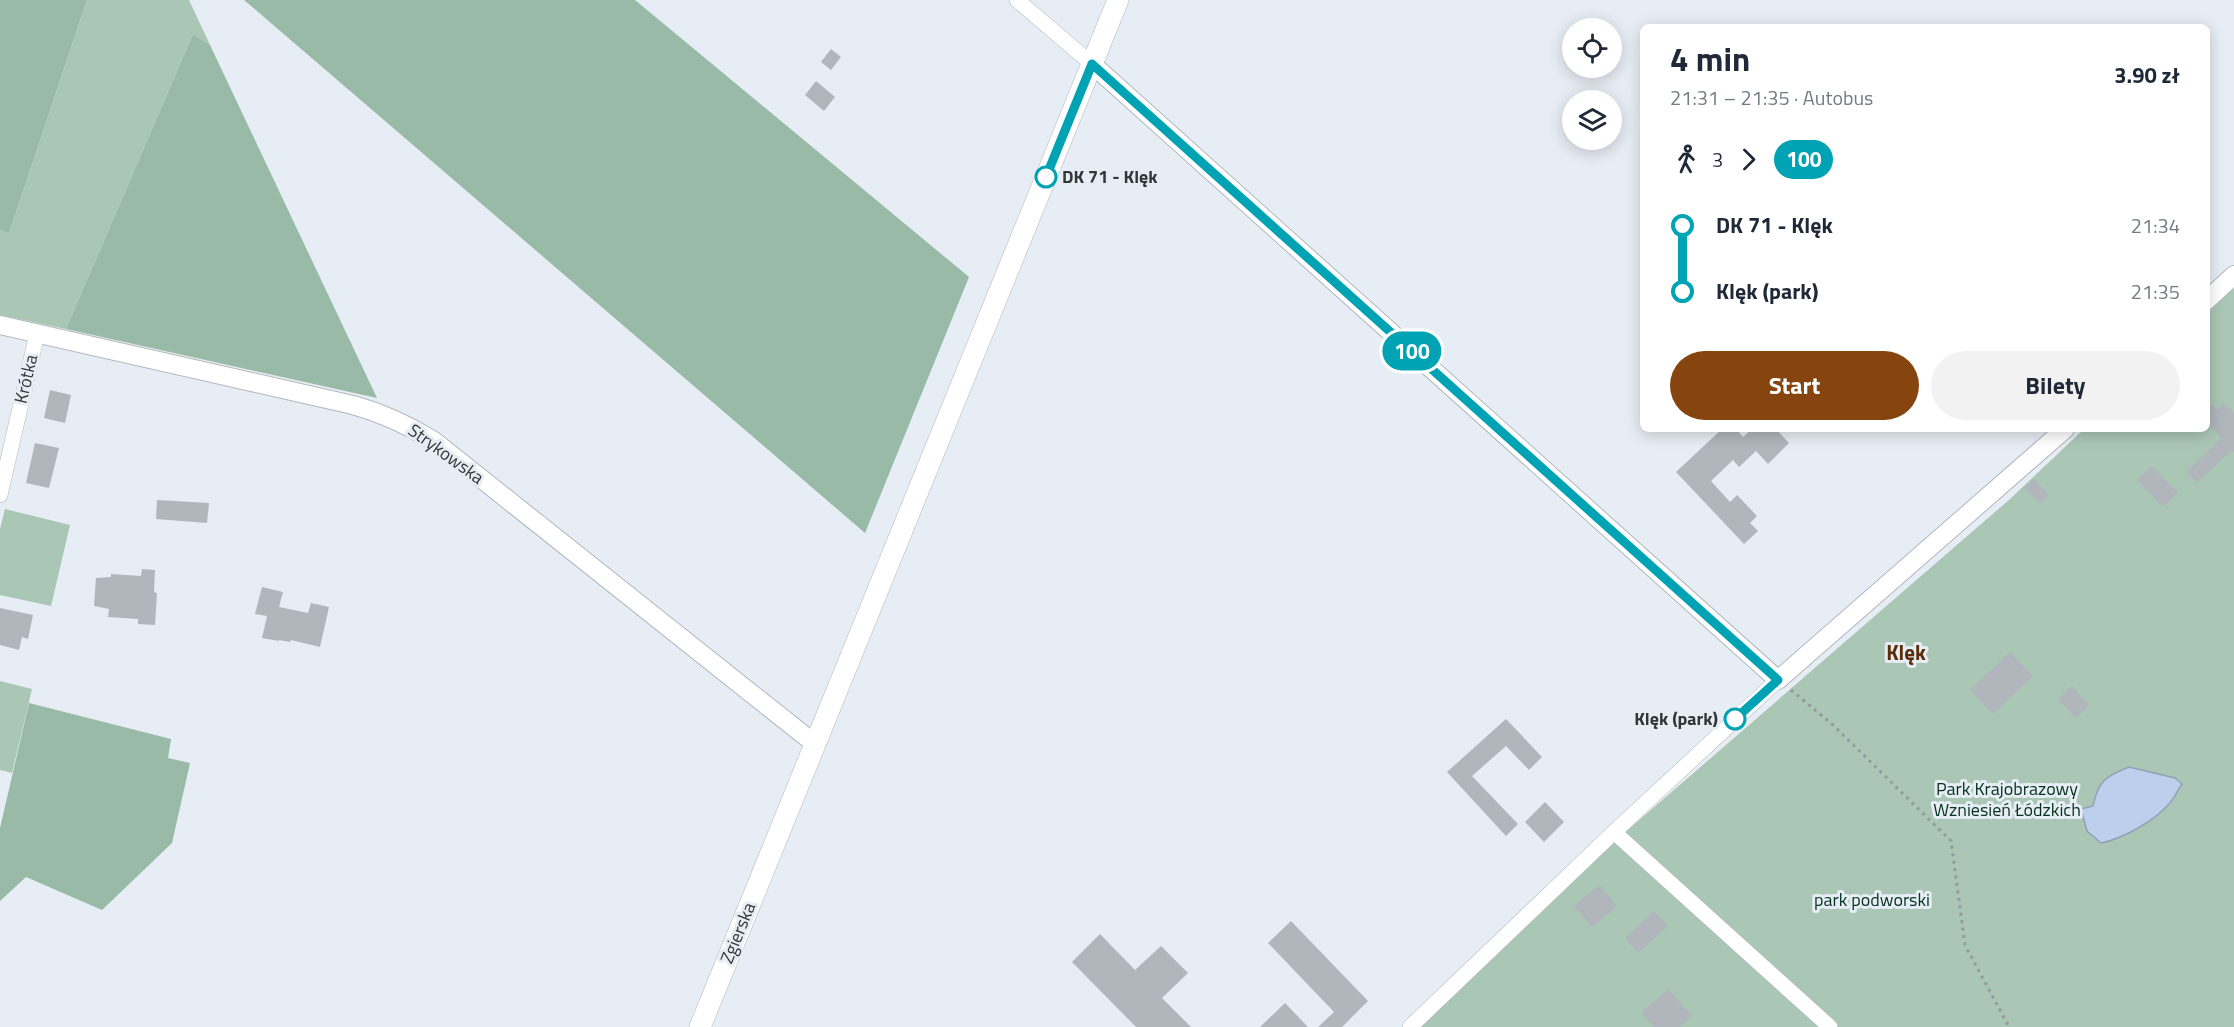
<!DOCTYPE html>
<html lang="pl">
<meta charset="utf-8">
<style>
body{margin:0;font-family:"Titillium Web",sans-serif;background:#f2f2f3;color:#1f2937;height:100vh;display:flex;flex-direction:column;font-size:22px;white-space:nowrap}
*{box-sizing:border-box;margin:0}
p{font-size:20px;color:#747a83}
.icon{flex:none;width:33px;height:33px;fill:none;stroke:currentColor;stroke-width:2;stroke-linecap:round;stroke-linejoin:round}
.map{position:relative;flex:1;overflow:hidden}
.sheet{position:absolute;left:1640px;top:24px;width:570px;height:408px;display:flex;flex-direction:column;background:#fff;border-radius:9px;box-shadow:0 3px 15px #0003}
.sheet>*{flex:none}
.badge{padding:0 12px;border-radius:20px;font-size:21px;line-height:39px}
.fabs{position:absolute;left:1562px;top:18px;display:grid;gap:12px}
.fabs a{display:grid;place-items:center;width:60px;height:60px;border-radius:50%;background:#fff;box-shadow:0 3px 15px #0003;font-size:30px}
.map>.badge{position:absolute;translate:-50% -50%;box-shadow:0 0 0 3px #fff}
.legs{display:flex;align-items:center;gap:9px;height:66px;padding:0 30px;font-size:20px}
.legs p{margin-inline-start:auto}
.head{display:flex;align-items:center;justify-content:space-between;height:102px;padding:0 30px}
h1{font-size:33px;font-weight:700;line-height:45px}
.primary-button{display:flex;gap:12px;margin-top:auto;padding:12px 30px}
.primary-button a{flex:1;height:69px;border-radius:36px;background:#86450f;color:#fff;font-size:24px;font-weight:700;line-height:69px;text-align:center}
.primary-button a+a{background:#f2f2f3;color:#1f2937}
ul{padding:0 30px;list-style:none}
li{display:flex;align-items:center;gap:21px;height:66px;font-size:22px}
li i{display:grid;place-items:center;width:9px;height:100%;margin:0 8px;background:currentColor}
li i::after{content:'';width:15px;height:15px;margin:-8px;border:4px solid;border-radius:50%;background:#fff}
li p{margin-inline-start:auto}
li:first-child i{background:linear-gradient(#0000 50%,currentColor 0)}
li:last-child i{background:linear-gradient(currentColor 50%,#0000 0)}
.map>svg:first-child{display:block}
.green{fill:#aac6b5}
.forest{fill:#99baa6}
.water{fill:#bccfec;stroke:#93a1b6;stroke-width:1.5}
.building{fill:#b0b6bc}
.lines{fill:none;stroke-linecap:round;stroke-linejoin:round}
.minor-casing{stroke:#b1b7bd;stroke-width:16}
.tertiary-casing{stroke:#b1b7bd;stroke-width:20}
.secondary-casing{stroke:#b1b7bd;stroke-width:22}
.path{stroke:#969a9f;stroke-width:3;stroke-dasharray:3 4.5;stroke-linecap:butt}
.minor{stroke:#fff;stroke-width:15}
.tertiary{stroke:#fff;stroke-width:18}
.secondary{stroke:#fff;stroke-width:21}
.line-1-casing{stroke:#fff;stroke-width:14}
.line-1{stroke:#00a3b4;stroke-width:9}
.stop-1-dot{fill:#fff;stroke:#00a3b4;stroke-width:3}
.labels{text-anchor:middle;stroke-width:6;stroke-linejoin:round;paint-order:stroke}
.stop-label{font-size:18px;font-weight:bold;fill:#343739;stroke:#e7edf4;text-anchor:start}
.street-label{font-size:18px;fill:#343739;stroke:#e7edf4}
.park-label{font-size:18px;fill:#06331f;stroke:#e7edf4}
.quarter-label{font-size:21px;font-weight:bold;fill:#5b2e0a;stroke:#e7edf4}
</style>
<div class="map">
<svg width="2234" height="1027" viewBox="0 0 2234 1027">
<rect width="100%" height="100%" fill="#e7edf4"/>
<g class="green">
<path d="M87,0H189L210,45L193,34L66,329L0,315V230L9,233Z"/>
<path d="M2234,287V1027H1418L1615,841L2010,499L2084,429H2206L2207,313Z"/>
<path d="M5,509L70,525L51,606L0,595V529Z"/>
<path d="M0,681L32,689L12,773L0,770Z"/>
</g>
<g class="forest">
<path d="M0,0H87L9,233L0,230Z"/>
<path d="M244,0H635L969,277L865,533Z"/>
<path d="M193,34L210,45L377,398L66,329Z"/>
<path d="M29,703L171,739L168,758L190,763L172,843L102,910L26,877L0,901V828Z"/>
</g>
<path class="water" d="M2129,767L2175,778L2182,784C2177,791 2174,799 2168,805C2154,821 2122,839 2101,843L2087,831L2081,809L2093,806C2098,781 2106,776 2129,767Z"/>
<g class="building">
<path d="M831,49L841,57L831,70L821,62Z"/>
<path d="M816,81L835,97L824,111L805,95Z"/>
<path d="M50,390L71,395L65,423L44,418Z"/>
<path d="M2206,399L2217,410L2224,403L2234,413V452L2232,450L2197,483L2186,472L2221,438L2206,422Z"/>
<path d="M1722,429H1736L1743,437L1752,429H1776L1789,443L1768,464L1756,451L1739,467L1733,460L1711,481L1730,502L1737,495L1757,516L1750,523L1758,531L1744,544L1676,472Z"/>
<path d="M35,443L59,448L49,488L26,483Z"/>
<path d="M2152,466L2178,493L2163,507L2137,480Z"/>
<path d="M2034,479L2049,495L2040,504L2024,488Z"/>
<path d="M157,500L209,503L207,523L156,519Z"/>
<path d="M142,569L155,570L154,592L157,593L155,625L138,624V619L108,617L109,609L94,606L96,578L111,577V574L141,576Z"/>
<path d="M262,587L283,592L279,607L308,613L311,603L329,607L320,647L291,640L290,642L279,640V641L262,638L267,616L255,614Z"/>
<path d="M0,608L33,615L28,639L22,637L19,650L0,645Z"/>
<path d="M2010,652L2033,676L1993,714L1970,690Z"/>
<path d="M2072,686L2089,705L2076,718L2058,699Z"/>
<path d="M1506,719L1542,757L1529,770L1506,746L1472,776L1518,824L1506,836L1447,772Z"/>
<path d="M1545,802L1564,822L1544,842L1525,822Z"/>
<path d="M1599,885L1617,906L1592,927L1574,906Z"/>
<path d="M1654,911L1668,926L1638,953L1625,938Z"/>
<path d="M1291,921L1368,1001L1342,1027H1318L1334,1012L1268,943Z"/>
<path d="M1100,934L1135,970L1161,946L1188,973L1162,998L1191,1027H1136L1072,962Z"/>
<path d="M1668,989L1692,1016L1680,1027H1654L1641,1013Z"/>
<path d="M1285,1003L1308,1027H1260Z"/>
</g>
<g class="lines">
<g class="minor-casing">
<g id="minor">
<path d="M1017,0L1092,64"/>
<path d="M0,495L37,334"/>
<path d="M1614,832L1830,1027"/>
<path d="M1410,1027L1614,832L1778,680"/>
</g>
</g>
<g class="tertiary-casing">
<g id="tertiary">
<path d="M1092,64L1778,680L2065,429"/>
<path d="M2206,301L2234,275"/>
<path d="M0,325L353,405C382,413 408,425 434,441L815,744"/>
</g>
</g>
<g class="secondary-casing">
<path id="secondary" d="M700,1027L1118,0"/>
</g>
<path class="path" d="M1791,690L1833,725L1951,841L1965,945L2009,1027"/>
<use href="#minor" class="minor"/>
<use href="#tertiary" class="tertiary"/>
<use href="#secondary" class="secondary"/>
</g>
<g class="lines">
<g class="line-1-casing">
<path id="line-1" d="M1046,177L1092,64L1778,680L1735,719"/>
</g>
<use href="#line-1" class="line-1"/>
</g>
<g class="stop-1-dot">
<circle cx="1046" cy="177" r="10"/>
<circle cx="1735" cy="719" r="10"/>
</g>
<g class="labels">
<g class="stop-label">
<text x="1062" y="183">DK 71 - Klęk</text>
<text x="1718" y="725" text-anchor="end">Klęk (park)</text>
</g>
<g class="street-label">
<text transform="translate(26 379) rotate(-77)" y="6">Krótka</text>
<text transform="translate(446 454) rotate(36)" y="6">Strykowska</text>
<text transform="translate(738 933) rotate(-68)" y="6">Zgierska</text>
</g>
<g class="park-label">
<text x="2007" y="795">Park Krajobrazowy<tspan x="2007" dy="21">Wzniesień Łódzkich</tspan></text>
<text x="1872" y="906">park podworski</text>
</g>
<g class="quarter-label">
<text x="1906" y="660">Klęk</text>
</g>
</g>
</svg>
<div class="fabs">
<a><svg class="icon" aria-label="locate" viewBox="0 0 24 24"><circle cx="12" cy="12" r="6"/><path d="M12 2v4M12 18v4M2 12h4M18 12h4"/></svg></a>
<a><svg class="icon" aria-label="layers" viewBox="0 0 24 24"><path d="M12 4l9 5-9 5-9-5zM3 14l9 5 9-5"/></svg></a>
</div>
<b class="badge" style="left:1412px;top:351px;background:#00a3b4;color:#fff">100</b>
<section class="sheet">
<div class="head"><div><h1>4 min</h1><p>21:31 – 21:35 · Autobus</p></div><b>3.90 zł</b></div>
<div class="legs"><svg class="icon" aria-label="walk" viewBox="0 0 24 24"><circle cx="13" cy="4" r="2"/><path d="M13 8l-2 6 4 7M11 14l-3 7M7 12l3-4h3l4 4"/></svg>3<svg class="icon" aria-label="forward" viewBox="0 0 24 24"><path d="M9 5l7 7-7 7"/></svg><b class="badge" style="background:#00a3b4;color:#fff">100</b></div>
<ul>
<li><i style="color:#00a3b4"></i><b>DK 71 - Klęk</b><p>21:34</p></li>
<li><i style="color:#00a3b4"></i><b>Klęk (park)</b><p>21:35</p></li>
</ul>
<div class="primary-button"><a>Start</a><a>Bilety</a></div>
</section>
</div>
